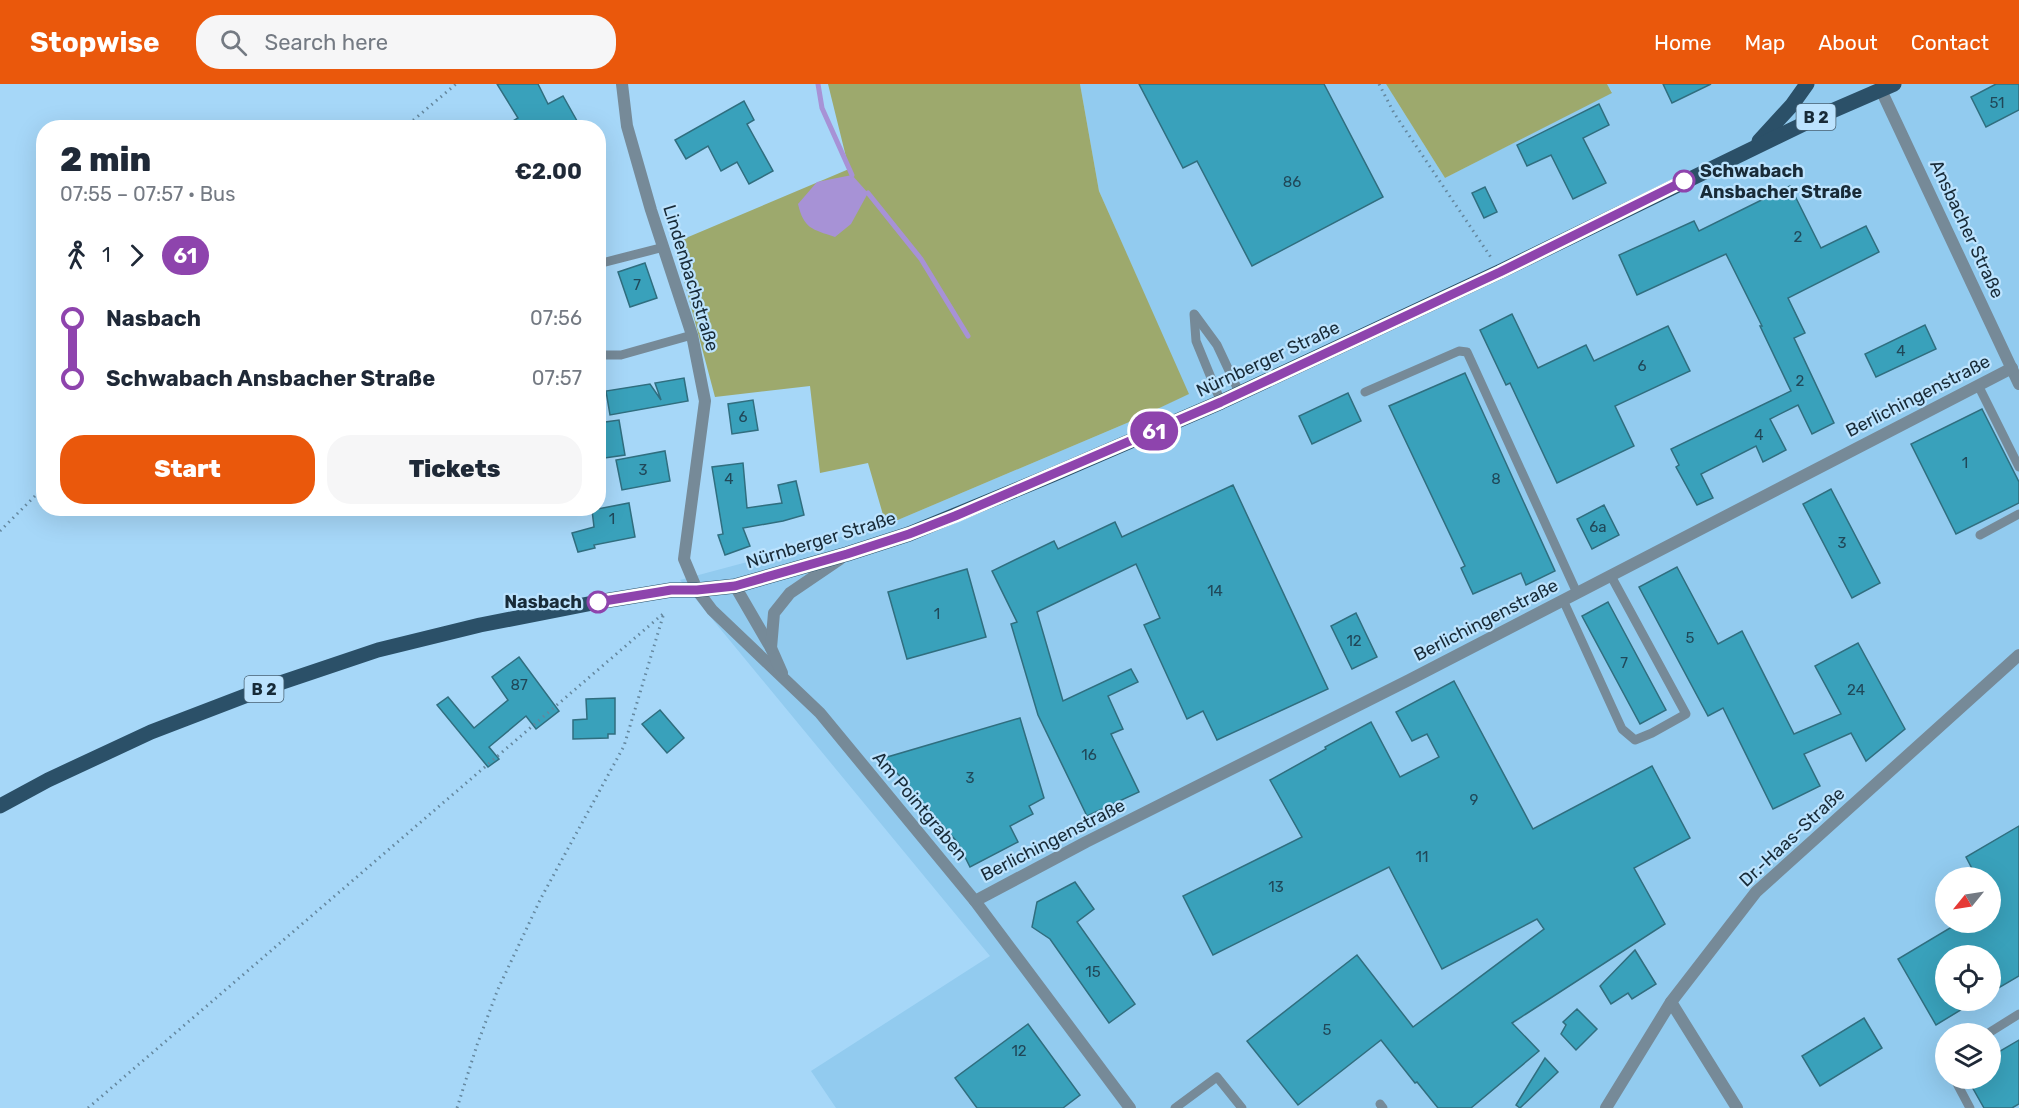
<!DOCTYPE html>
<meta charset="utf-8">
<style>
body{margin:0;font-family:Rubik,sans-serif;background:#f6f6f7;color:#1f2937;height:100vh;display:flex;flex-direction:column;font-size:22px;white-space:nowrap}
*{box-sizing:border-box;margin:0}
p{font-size:20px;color:#747a83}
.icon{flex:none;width:33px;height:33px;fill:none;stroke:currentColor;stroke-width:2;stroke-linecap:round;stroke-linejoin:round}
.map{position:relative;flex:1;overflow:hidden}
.side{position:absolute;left:36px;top:36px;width:570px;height:396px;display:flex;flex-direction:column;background:#fff;border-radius:24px;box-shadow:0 6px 24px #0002}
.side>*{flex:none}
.badge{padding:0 12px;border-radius:20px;font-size:21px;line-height:39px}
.needle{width:39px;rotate:240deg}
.tools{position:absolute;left:1935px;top:783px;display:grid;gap:12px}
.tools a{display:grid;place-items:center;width:66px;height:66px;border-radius:50%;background:#fff;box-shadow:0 6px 24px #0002;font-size:30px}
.map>.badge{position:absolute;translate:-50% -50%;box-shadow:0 0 0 3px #fff}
.legs{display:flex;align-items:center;gap:9px;height:66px;padding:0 24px;font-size:20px}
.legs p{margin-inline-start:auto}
.summary{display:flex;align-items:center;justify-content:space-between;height:102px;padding:0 24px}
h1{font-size:33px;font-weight:800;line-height:45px}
.primary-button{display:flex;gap:12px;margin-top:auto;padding:12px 24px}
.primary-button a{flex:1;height:69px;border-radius:24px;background:#ea580c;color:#fff;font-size:24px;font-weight:800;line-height:69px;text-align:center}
.primary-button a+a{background:#f6f6f7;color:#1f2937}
ul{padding:0 24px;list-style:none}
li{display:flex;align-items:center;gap:21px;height:60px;font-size:22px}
li i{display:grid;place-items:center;width:9px;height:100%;margin:0 8px;background:currentColor}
li i::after{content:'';width:15px;height:15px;margin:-8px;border:4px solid;border-radius:50%;background:#fff}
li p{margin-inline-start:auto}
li:first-child i{background:linear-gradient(#0000 50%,currentColor 0)}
li:last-child i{background:linear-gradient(currentColor 50%,#0000 0)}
header{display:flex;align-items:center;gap:36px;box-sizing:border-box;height:84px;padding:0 30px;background:#ea580c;color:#fff}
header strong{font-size:28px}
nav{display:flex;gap:33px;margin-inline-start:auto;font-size:21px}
.search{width:420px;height:54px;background:#f6f6f7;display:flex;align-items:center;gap:15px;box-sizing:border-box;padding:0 21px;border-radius:24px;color:#747a83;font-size:22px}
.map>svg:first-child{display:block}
.built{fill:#92cbef;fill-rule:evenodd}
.green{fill:#9da96d}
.water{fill:#a792d6}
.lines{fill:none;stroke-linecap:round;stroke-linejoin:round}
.stream{stroke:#a792d6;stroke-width:5}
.building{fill:#39a1bb;stroke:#306e7f;stroke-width:1.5}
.path{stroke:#64879e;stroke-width:3;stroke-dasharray:1.5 4.5;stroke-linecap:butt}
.service{stroke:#768a98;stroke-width:9}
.minor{stroke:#768a98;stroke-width:12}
.primary{stroke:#2b5068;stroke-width:15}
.line-1-casing{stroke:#fff;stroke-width:14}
.line-1{stroke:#8e44ad;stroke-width:9}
.stop-1-dot{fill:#fff;stroke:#8e44ad;stroke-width:3}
.labels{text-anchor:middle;stroke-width:4.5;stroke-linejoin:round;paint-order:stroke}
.number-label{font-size:15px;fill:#204859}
.shield{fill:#bce3fe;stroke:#496273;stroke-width:1.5}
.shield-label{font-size:16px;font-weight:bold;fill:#182b38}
.stop-label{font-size:18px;font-weight:bold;fill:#182b38;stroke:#bce3fe;text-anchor:start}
.street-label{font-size:18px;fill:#182b38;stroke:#bce3fe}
</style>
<header>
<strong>Stopwise</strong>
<div class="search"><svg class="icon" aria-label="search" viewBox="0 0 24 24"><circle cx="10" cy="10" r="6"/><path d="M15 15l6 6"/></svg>Search here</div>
<nav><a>Home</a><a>Map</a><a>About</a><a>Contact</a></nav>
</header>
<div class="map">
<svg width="2019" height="1024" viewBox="0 0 2019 1024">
<rect width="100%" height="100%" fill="#a6d7f8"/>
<path class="built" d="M1080,0H1386L1445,94L1612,8L1607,0H2019V1024H836L811,987L990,872L680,496L886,441L1134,336L1188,310L1099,107ZM1946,794H1990V838H1946ZM1946,872H1990V916H1946ZM1946,950H1990V994H1946Z"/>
<g class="green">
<path d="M828,0H1080L1099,107L1189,310L1134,336L886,441L868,379L820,389L810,302L715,313L674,159L849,85Z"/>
<path d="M1386,0H1607L1612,9L1445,94Z"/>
</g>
<path class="water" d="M852,91L868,109L851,140L835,153C812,145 804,145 798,120L817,98Z"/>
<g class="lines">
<g class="stream">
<path d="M818,0L822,24L852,91"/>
<path d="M868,109L921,175L968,252"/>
</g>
</g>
<g class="building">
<path d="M497,0H538L548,20L563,12L581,44H501L518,34Z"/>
<path d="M1139,0H1324L1383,113L1252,182L1197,77L1183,84Z"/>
<path d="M1663,0H1711L1672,19Z"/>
<path d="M1996,0H2019V26L1986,43L1971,13Z"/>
<path d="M744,17L754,36L747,40L773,87L749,100L737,78L721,87L708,62L686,75L675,56Z"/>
<path d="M1599,20L1609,41L1583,54L1606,99L1573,115L1551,71L1527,82L1517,61Z"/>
<path d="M1790,102L1821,164L1866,142L1879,168L1788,214L1805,249L1794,254L1834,339L1812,350L1798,321L1770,335L1786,366L1763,378L1756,362L1701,390L1713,414L1697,421L1676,383L1679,381L1671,365L1791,307L1760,242H1762L1726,170L1637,211L1619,171L1694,137L1699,147Z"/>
<path d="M1485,103L1497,128L1484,134L1472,109Z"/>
<path d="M645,179L657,214L630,223L618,188Z"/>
<path d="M1512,230L1538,284L1586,261L1594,277L1668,242L1690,287L1615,322L1634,362L1557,399L1510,299L1506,301L1480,246Z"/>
<path d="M1925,241L1936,265L1876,293L1865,270Z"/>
<path d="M1465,289L1555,487L1526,501L1521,489L1473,510L1461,484L1465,482L1389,322Z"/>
<path d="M684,294L688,317L610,331L606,307L650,300L661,316L655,299Z"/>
<path d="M1348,309L1361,337L1312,360L1299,332Z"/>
<path d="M753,316L758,346L732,350L728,320Z"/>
<path d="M1982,325L2019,398V419L1956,450L1911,360Z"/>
<path d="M619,336L625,371L598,375V339Z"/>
<path d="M665,367L670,397L622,406L616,376Z"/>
<path d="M743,379L747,424L782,419L778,401L796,397L804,431L783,437L743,444L750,462L725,471L718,451L723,450L712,383Z"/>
<path d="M1233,401L1328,605L1217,656L1203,627L1187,635L1144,541L1160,534L1136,480L1037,528L1063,617L1131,585L1138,598L1108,612L1123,645L1111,650L1139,708L1087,732L1038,631L1011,540L1017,538L992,487L1054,457L1058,465L1115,438L1122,453Z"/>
<path d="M1831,405L1880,499L1852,514L1803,420Z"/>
<path d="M629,419L635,453L594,461L595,464L578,468L572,449L594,443L592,426Z"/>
<path d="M1604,421L1619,451L1592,465L1577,435Z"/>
<path d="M1677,483L1718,560L1742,547L1794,650L1841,630L1815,582L1858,559L1905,645L1866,677L1851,649L1804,670L1820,702L1773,725L1723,624L1708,632L1639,503Z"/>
<path d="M967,485L986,553L907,575L888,508Z"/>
<path d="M1608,518L1666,626L1640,640L1582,532Z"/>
<path d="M1356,529L1377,573L1352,585L1331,542Z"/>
<path d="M519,573L559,627L536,645L526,632L489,663L499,675L488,683L437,621L448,613L474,644L508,616L492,593Z"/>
<path d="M1454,597L1533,745L1652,682L1690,754L1634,784L1665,840L1512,939L1539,967L1471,1024H1438L1417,998L1415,999L1381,956L1298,1021L1247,957L1357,871L1413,943L1544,845L1537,835L1442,885L1389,783L1213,871L1183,812L1302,753L1270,696L1326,665L1325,663L1371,638L1400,693L1439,673L1427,650L1412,657L1396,628Z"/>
<path d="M615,614V650H608V654L573,655V636L587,635L586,615Z"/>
<path d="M660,626L684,654L667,669L642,640Z"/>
<path d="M1020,634L1044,714L1029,722L1033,730L1010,742L1018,758L970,783L958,759L884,674Z"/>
<path d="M2019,742V892L1990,909V872H1946V916H1977L1936,941L1898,875L1960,838H1990V794H1977L1966,773Z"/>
<path d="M1075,798L1094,825L1077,838L1135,920L1109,939L1050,855L1032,843L1037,818Z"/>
<path d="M1635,866L1656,900L1632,915L1628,909L1611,920L1600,902Z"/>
<path d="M1577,925L1597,945L1576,966L1561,950L1566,941L1563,938Z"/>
<path d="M1864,934L1882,964L1820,1002L1802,972Z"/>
<path d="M1028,940L1080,1011L1063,1024H977L955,994Z"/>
<path d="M2019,956V1020L2012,1024H1984L1967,994H1990V973Z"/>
<path d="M1545,974L1558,988L1520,1024L1516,1021Z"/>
</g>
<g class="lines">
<g class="path">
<path d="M1379,0L1394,29L1492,175"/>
<path d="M404,44L456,0"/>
<path d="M0,447L44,403"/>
<path d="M88,1024L664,529"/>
<path d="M457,1024L477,961L498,905L541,814L624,662L664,529"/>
</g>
<g class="service">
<path d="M598,180L664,163"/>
<path d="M1194,230L1196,257L1221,318"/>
<path d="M1195,231L1217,261L1240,310"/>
<path d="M598,271H621L692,251"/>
<path d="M1978,301L2019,383"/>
<path d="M1365,308L1459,267L1467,268L1577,509"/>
<path d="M1980,451L2019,430"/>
<path d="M1563,516L1622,645L1635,656L1652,649L1686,630L1611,492"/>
<path d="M1987,950L2019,930"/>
<path d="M1954,994L1970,1024"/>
<path d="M1380,1020L1383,1024"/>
<path d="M1175,1024L1217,993L1242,1024"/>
</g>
<g class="minor">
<path d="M622,0L627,42L651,126L692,251L705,317L684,475L697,506L712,526L820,629L975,817L1130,1024"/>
<path d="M1881,6L2019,300"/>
<path d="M735,502L771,564L782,589"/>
<path d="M771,564L774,529L790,509L840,475"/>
<path d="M975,817L1086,758L1409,596L2012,284"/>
<path d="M1671,918L1737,1024"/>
<path d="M1606,1024L1671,918L1756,808L2019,571"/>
</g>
<g class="primary">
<path d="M1759,57L1792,21L1807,0"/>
<path d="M0,722L48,696L151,648L271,602L378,566L480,541L598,518L671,506H697L735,502L847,470L909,450L1052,391L1221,318L1501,187L1818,33L1894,0"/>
</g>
</g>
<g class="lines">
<g class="line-1-casing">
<path id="line-1" d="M598,518L671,506H697L735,502L847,470L909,450L955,432L1221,318L1500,188L1684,97"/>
</g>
<use href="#line-1" class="line-1"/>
</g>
<g class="stop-1-dot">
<circle cx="1684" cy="97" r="10"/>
<circle cx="598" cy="518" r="10"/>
</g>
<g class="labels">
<g class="number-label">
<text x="1997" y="24">51</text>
<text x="1292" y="103">86</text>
<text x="1798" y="158">2</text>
<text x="637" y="206">7</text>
<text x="1901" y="272">4</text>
<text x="1642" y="287">6</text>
<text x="1800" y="302">2</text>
<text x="743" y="338">6</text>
<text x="1759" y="356">4</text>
<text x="1965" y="384">1</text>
<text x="643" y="391">3</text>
<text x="729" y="400">4</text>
<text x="1496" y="400">8</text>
<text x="612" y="440">1</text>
<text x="1598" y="448">6a</text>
<text x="1842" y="464">3</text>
<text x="1215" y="512">14</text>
<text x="937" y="535">1</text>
<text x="1690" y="559">5</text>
<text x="1354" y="562">12</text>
<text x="1624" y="584">7</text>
<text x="519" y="606">87</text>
<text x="1856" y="611">24</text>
<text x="1089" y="676">16</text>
<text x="970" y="699">3</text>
<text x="1474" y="721">9</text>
<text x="1422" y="778">11</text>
<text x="1276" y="808">13</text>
<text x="1093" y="893">15</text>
<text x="1327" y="951">5</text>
<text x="1019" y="972">12</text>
</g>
<g class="shield">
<rect x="1796.5" y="20" width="39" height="26" rx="4.5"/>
<rect x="244.5" y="592" width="39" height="26" rx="4.5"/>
</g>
<g class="shield-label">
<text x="1816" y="39">B 2</text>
<text x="264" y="611">B 2</text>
</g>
<g class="stop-label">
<text x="1700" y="93">Schwabach<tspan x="1700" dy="21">Ansbacher Straße</tspan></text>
<text x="582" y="524" text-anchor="end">Nasbach</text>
</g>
<g class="street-label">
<text transform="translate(1967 145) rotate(65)" y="6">Ansbacher Straße</text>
<text transform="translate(691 194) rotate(73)" y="6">Lindenbachstraße</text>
<text transform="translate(1268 275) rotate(-25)" y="6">Nürnberger Straße</text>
<text transform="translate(1918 312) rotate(-27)" y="6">Berlichingenstraße</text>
<text transform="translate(821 456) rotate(-17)" y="6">Nürnberger Straße</text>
<text transform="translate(1486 536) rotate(-27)" y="6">Berlichingenstraße</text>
<text transform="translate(920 722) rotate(50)" y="6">Am Pointgraben</text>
<text transform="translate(1792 753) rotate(-43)" y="6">Dr.-Haas-Straße</text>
<text transform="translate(1053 756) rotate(-27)" y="6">Berlichingenstraße</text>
</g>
</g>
</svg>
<div class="tools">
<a><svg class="needle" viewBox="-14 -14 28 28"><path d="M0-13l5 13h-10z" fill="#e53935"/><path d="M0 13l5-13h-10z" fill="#747a83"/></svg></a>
<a><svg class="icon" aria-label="locate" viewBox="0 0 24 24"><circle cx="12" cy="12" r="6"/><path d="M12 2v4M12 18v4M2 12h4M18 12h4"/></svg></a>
<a><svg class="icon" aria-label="layers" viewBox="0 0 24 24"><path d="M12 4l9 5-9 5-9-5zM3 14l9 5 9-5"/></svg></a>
</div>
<b class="badge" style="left:1154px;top:347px;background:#8e44ad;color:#fff">61</b>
<section class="side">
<div class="summary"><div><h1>2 min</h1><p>07:55 – 07:57 · Bus</p></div><b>€2.00</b></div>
<div class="legs"><svg class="icon" aria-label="walk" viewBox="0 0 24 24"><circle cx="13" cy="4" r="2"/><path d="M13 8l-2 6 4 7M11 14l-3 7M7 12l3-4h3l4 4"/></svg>1<svg class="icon" aria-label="forward" viewBox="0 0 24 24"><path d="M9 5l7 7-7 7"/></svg><b class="badge" style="background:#8e44ad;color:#fff">61</b></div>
<ul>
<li><i style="color:#8e44ad"></i><b>Nasbach</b><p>07:56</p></li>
<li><i style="color:#8e44ad"></i><b>Schwabach Ansbacher Straße</b><p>07:57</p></li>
</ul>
<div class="primary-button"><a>Start</a><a>Tickets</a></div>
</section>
</div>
